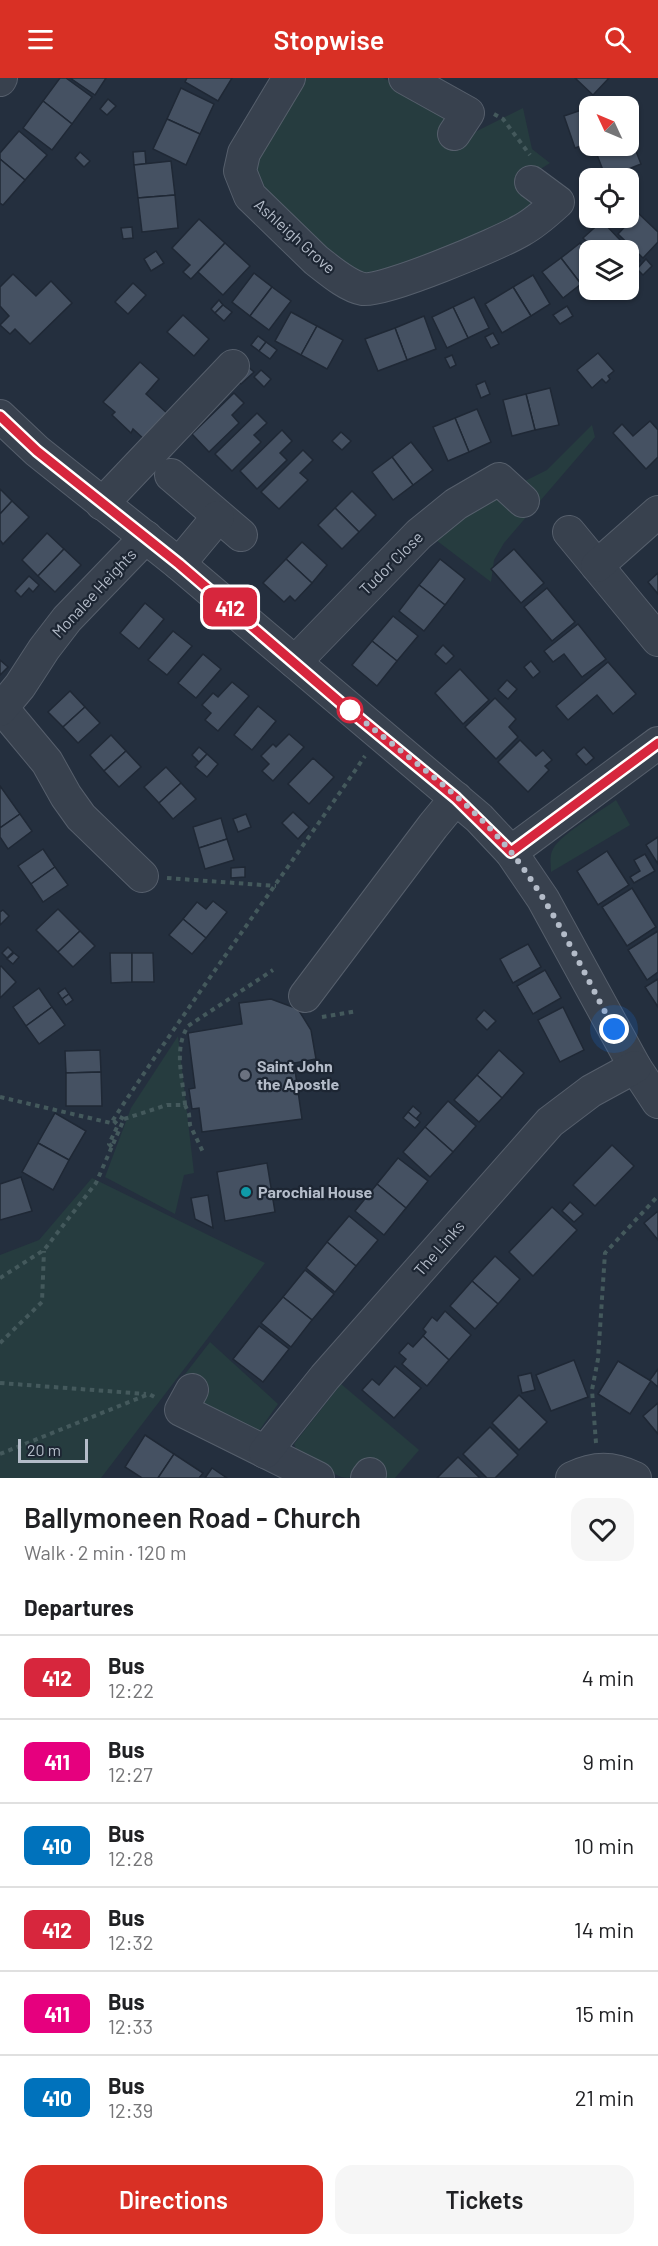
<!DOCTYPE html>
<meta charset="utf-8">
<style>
body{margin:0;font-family:Barlow,sans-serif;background:#f6f6f6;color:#202124;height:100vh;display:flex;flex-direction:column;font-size:22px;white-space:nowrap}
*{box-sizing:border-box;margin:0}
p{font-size:20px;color:#757577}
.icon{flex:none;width:33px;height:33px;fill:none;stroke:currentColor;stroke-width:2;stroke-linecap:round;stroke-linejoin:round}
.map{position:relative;height:1400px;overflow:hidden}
.side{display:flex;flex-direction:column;background:#fff;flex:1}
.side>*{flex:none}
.badge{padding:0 12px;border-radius:9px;font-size:21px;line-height:39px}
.needle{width:39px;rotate:314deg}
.buttons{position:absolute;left:579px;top:18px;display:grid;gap:12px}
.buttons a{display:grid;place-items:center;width:60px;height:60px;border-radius:12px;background:#fff;box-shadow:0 2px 4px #0004;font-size:30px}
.scale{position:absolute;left:18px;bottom:15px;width:70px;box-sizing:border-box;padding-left:6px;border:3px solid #b4bcc9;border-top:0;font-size:16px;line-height:21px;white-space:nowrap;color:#b4bcc9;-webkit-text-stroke:4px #1d2633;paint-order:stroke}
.you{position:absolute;width:30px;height:30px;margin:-15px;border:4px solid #fff;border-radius:50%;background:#1a73e8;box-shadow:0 0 0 9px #1a73e833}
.map>.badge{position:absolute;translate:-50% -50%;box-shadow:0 0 0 3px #fff}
h2{padding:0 24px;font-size:22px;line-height:54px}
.round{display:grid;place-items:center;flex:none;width:63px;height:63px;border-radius:18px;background:#f6f6f6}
.summary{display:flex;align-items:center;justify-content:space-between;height:102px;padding:0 24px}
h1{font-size:28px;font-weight:600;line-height:45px}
.primary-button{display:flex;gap:12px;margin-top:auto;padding:12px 24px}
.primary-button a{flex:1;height:69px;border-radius:18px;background:#d93025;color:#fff;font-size:24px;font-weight:600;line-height:69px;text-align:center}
.primary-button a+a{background:#f6f6f6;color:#202124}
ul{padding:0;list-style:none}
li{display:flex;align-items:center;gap:18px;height:84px;padding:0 24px;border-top:2px solid #e0e0e0}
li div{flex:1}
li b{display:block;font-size:22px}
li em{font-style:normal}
li .badge{min-width:66px;font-weight:700;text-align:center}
header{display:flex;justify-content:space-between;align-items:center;height:78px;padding:0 24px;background:#d93025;color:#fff;font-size:27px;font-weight:600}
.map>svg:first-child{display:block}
.grass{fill:#263c3f}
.building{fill:#455162;stroke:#1f2835;stroke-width:1.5}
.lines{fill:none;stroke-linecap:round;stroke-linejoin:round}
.minor-casing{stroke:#565f6c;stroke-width:34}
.path{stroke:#44595c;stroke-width:4;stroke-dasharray:4.5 4.5;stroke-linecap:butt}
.minor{stroke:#38414e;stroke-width:32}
.line-casing{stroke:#fff;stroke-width:14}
.line{stroke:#d7263d;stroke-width:9}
.walk{stroke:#b4bcc9;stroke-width:6;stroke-dasharray:0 10.8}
.stop-dot{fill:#fff;stroke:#d7263d;stroke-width:3}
.worship-dot{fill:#6b7280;stroke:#1d2633;stroke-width:2}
.culture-dot{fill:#0f9aa8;stroke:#1d2633;stroke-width:2}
.labels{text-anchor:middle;stroke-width:4.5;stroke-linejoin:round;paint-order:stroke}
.street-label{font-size:16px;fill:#b4bcc9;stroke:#1d2633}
.poi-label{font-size:16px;font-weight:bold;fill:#b4bcc9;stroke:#1d2633;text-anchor:start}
</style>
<header><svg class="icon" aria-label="menu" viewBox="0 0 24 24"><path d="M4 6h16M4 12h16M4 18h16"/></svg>Stopwise<svg class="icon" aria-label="search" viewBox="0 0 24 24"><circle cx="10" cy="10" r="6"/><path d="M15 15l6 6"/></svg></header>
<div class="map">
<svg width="658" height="1400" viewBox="0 0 658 1400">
<rect width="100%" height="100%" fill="#242f3e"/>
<g class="grass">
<path d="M300,0H383L441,29L457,63L523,30L532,71L550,85L539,92L523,110C528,119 534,126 529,137L381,197L349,194L267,120L252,83Z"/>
<path d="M592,347L595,359L504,465L494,482L491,504L432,459L484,423L498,420L522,433L537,415L523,404L547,392Z"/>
<path d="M616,722L630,747L551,794C551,786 549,778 553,771C561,756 601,733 616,722Z"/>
<path d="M178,958L194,1095L184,1097L175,1136L105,1099L131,1030Z"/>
<path d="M92,1100L265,1185L101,1400H0V1177L39,1162Z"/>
<path d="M210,1264L278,1326L256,1357L201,1330L203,1310L182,1300Z"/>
<path d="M341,1306L419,1372L395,1400H376L356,1396L348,1400L341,1399L300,1379L294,1366Z"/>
</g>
<g class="building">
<path d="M60,0H66L92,19L72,46L43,23Z"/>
<path d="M70,0H106L95,17Z"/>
<path d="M187,0H232L218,23L185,4Z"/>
<path d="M575,0H609L593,17Z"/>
<path d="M181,10L214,26L200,56L167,41Z"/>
<path d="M108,21L116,28L107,37L100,31Z"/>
<path d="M43,23L72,46L52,72L23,50Z"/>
<path d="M590,29V65L575,70L564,38Z"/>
<path d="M167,41L200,56L186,87L153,71Z"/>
<path d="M19,53L47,77L25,102L0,81V75Z"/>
<path d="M629,55L641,86L606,100L594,69L628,68Z"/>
<path d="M145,73L146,86L134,87L133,74Z"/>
<path d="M80,74L90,83L84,89L75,80Z"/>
<path d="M0,81L25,102L3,127L0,125Z"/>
<path d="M171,83L175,117L138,120L134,87Z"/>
<path d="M175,117L178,150L142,154L138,120Z"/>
<path d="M638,135L658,154V164L643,180L618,156Z"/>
<path d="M199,141L225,165L191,201L183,194L190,187L172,170Z"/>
<path d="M602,143L640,183L628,194V172H595L583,160Z"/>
<path d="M132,149L133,160L123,161L121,150Z"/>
<path d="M225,165L250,188L223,217L198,194Z"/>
<path d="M580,165L590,178V199L581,206L561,180Z"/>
<path d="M156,173L164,185L151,193L144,181Z"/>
<path d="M561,180L581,206L563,220L542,194Z"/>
<path d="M646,181L652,188L643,197L637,191Z"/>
<path d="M254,195L272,209L250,238L232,224Z"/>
<path d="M13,196L36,218L51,203L72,225L30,266L15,251L10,256L0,247L9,238L0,228V209Z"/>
<path d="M533,197L550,226L531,238L513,209Z"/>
<path d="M133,205L146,217L128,236L115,224Z"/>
<path d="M272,209L291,223L269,252L250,238Z"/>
<path d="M513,209L531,238L502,255L485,226Z"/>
<path d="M474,219L489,250L468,260L453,229Z"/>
<path d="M219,222L223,227L215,235L211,231Z"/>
<path d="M223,227L232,234L224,243L215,235Z"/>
<path d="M567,228L573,238L560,246L553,237Z"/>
<path d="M453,229L468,260L447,270L432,239Z"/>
<path d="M291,234L317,248L301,277L275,263Z"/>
<path d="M183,237L209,261L194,278L167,254Z"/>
<path d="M424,238L436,271L407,282L395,250Z"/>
<path d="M317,248L343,262L327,291L301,277Z"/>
<path d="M395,250L407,282L378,293L365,261Z"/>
<path d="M493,255L499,266L491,270L485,259Z"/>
<path d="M258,258L266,264L259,273L251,267Z"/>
<path d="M266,264L277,272L270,281L259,273Z"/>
<path d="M598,275L614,293L608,298L610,301L606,305L602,301L592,310L577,292Z"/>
<path d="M452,277L456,287L450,290L445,280Z"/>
<path d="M140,284L159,301L146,316L168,336L145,362L133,351L131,355L112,337L115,334L103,324Z"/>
<path d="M247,288L254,294L241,306L235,300Z"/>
<path d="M261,292L271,301L264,309L254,299Z"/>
<path d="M485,303L490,316L481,320L476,307Z"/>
<path d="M550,310L559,347L535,352L526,316Z"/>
<path d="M234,315L244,325L232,337L239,345L209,374L192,356Z"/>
<path d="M526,316L535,352L512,358L503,322Z"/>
<path d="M477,331L491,364L469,374L455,340Z"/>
<path d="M257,335L267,345L254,357L261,364L232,393L215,376Z"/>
<path d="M455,340L469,374L448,383L433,349Z"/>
<path d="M650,343L658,352V379L646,391L613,355L622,346L633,358Z"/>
<path d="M282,352L292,363L280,375L287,382L257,411L240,393Z"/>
<path d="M341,354L351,363L342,372L332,363Z"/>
<path d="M411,364L433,392L413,407L392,379Z"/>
<path d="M303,372L313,382L300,395L308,402L279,431L261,414Z"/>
<path d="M392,379L413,407L393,422L372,394Z"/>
<path d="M0,411L12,423L0,436Z"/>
<path d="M352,413L376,437L359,454L335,430Z"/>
<path d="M12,423L29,439L3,466L0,462V436Z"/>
<path d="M335,430L359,454L342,471L318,447Z"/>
<path d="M47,455L64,471L38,498L22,482Z"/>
<path d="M302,464L327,487L312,505L286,481Z"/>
<path d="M64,471L81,487L55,514L38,498Z"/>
<path d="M514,471L544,505L521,525L491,491Z"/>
<path d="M286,481L312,505L295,523L290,518L284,524L263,505Z"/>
<path d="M440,481L465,501L445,527L419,507Z"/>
<path d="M658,495V516L648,504Z"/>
<path d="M29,498L39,507L33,514L29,510L21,519L15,513Z"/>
<path d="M419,507L445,527L424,553L399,533Z"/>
<path d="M547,510L575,544L552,563L524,529Z"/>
<path d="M145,525L164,541L139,571L120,555Z"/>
<path d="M393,538L418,558L397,583L372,563Z"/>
<path d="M578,546L606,581L582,599L564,576L553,584L544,573Z"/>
<path d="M173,553L192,568L167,597L148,582Z"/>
<path d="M372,563L397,583L377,608L352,587Z"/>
<path d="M443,567L454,578L446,586L435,576Z"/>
<path d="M203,576L221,591L196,620L178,605Z"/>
<path d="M0,582L8,589L0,597Z"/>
<path d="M531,583L540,594L533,600L524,589Z"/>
<path d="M608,584L636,616L613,636L597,617L568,642L556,628Z"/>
<path d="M460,591L489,622L463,646L435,615Z"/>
<path d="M507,602L517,611L508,621L498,612Z"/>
<path d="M232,604L249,618L218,653L205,642L211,635L202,627L213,615L218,619Z"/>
<path d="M70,613L85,629L63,649L48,634Z"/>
<path d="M495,620L516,641L509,649L518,659L496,681L465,649Z"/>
<path d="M258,628L276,643L252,672L234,657Z"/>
<path d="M85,629L100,645L78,665L63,649Z"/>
<path d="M289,656L304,669L273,703L262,693L269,686L261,678L273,666L276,669Z"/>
<path d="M111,657L126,673L104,693L90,677Z"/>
<path d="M520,662L536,678L543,672L552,682L545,688L549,692L528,714L498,684Z"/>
<path d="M199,669L207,676L199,684L192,677Z"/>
<path d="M584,669L594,680L586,687L576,676Z"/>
<path d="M126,673L141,689L119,709L104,693Z"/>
<path d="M207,676L218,686L207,699L195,689Z"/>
<path d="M313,680L334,699L309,726L288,706Z"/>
<path d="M166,689L181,705L159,725L144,709Z"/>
<path d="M181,705L196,721L173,741L159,725Z"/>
<path d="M0,708L20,736L0,750Z"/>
<path d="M293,734L309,749L298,761L282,745Z"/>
<path d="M20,736L32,753L8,771L0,759V750Z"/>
<path d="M246,736L251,749L238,754L233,741Z"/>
<path d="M221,740L227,761L199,770L193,749Z"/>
<path d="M658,759V786L646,767Z"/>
<path d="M227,761L234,782L205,791L199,770Z"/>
<path d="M43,771L55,789L31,806L18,788Z"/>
<path d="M607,773L629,807L598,827L577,793Z"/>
<path d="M645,776L655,793L634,805L630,799L640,793L634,782Z"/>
<path d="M55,789L68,807L43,824L31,806Z"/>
<path d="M245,789V799L231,800V790Z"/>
<path d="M632,810L656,849L627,868L602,829Z"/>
<path d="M213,823L227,834L206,860L183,841L197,824L206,831Z"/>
<path d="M58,831L80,853L58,874L36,852Z"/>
<path d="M3,832L9,838L0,847V834Z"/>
<path d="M183,841L206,860L192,876L169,857Z"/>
<path d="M80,853L95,868L73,889L58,874Z"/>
<path d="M658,853V894L647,902L628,872Z"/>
<path d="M528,866L541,889L513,905L500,881Z"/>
<path d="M8,869L13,874L7,880L2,875Z"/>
<path d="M14,875L19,879L13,886L7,881Z"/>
<path d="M110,875H132V904L111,905Z"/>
<path d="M132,875H153L154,904H132Z"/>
<path d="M1,888L16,904L0,920V889Z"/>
<path d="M545,892L561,920L533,936L517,908Z"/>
<path d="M658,901V929L645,909Z"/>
<path d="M39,910L52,929L26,948L13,929Z"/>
<path d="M65,910L69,916L62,921L58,915Z"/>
<path d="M69,916L73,922L66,927L62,921Z"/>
<path d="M271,921L298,931L311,952L316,981L294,985L302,1041L202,1054L199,1030L192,1031L189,1011L195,1010L188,955L242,946L239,925Z"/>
<path d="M52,929L65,947L39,966L26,948Z"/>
<path d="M563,929L584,972L560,984L538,942Z"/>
<path d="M484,932L496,943L487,952L476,941Z"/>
<path d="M100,972L101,994L66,995L65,973Z"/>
<path d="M499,972L524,995L502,1020L477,997Z"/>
<path d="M101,994L102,1028H66V995Z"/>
<path d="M477,997L502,1020L479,1044L454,1022Z"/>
<path d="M448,1023L476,1048L453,1074L425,1049Z"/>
<path d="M413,1028L421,1035L416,1041L408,1034Z"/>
<path d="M408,1034L420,1044L415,1050L403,1040Z"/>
<path d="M55,1035L86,1053L69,1082L38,1065Z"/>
<path d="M425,1049L453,1074L430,1099L403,1074Z"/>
<path d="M38,1065L69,1082L53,1112L22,1094Z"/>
<path d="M612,1067L634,1088L595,1128L573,1107Z"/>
<path d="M398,1080L428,1103L406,1130L377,1106Z"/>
<path d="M267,1085L275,1134L225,1143L217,1094Z"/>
<path d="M21,1099L32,1133L0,1142V1106Z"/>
<path d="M377,1106L406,1130L384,1157L355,1133Z"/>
<path d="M208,1117L213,1150L195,1141L191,1120Z"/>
<path d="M570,1124L583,1136L574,1144L562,1133Z"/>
<path d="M552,1129L577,1152L533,1198L509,1174Z"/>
<path d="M658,1133V1162L644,1145Z"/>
<path d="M349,1138L378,1162L356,1188L327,1164Z"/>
<path d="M327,1164L356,1188L335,1214L306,1190Z"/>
<path d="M495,1178L520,1201L498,1226L472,1203Z"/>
<path d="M305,1192L334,1216L312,1242L283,1219Z"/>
<path d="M472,1203L498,1226L475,1251L450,1228Z"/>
<path d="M283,1219L312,1242L291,1269L261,1245Z"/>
<path d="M445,1233L471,1257L449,1282L423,1258L426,1254L423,1251L432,1239L437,1243Z"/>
<path d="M259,1248L289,1271L263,1304L233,1281Z"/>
<path d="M423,1258L449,1282L427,1308L402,1286L406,1281L399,1275L408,1265L413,1269Z"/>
<path d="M574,1282L588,1319L551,1333L536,1297Z"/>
<path d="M618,1283L651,1303L630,1336L598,1316Z"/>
<path d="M395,1288L421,1310L394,1340L362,1312L372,1301L379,1307Z"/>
<path d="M658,1291V1309L650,1302Z"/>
<path d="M531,1295L535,1312L522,1315L518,1298Z"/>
<path d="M519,1317L547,1344L519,1372L492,1345Z"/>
<path d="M658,1325V1356L643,1338Z"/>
<path d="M490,1349L518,1377L495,1400H487L463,1376Z"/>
<path d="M145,1357L174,1376L158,1400H142L125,1389Z"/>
<path d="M174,1376L203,1395L199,1400H158Z"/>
<path d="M458,1379L480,1400H437Z"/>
<path d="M212,1390L227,1400H205Z"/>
</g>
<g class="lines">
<g class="minor-casing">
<g id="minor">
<path d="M289,0L244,75L240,93L250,118L316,182C329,192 347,208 363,211C382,215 500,165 522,152C535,145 547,134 558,124L531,104"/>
<path d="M405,0L468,35L454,56"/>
<path d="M0,2L1,0"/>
<path d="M0,338L37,373L179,486L479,740L511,774L543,821L635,989L658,1024"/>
<path d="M171,397L241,457"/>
<path d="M102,426L233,288"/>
<path d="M569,454L658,562"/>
<path d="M179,486L218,439"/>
<path d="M597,488L658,434"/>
<path d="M295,584L419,456L456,426L499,401L523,423"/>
<path d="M2,630L47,684L66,718L81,739L142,798"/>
<path d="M0,632L20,608L44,571L67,541L146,459"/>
<path d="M511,774L658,665"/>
<path d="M305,918L433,748L456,720"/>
<path d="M192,1312L181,1332L318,1400"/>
<path d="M265,1374L325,1299L550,1044L591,1013L635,989"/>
<path d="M367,1400L370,1396"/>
<path d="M572,1400C595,1389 612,1389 635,1400"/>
</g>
</g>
<g class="path">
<path d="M494,36L503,41L530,77"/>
<path d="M167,800L276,808"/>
<path d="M322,939L357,933"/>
<path d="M0,1019L111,1045C192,921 281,801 365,678"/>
<path d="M185,1027C183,1000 173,972 188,948L273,892"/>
<path d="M124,1041L167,1027H185L189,1036L190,1047L204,1076"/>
<path d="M112,1069L109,1066L118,1047L113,1042"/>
<path d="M0,1200L44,1172L96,1105L124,1041L116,1037"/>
<path d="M0,1265L42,1224L44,1173"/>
<path d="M0,1305L146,1316"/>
<path d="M596,1365L592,1312L598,1281L605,1175L658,1118"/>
<path d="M0,1376L149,1316L158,1321"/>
</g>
<use href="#minor" class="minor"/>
</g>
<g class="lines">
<g class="line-casing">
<path id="line" d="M0,338L37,373L179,486L342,626L456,720L511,774L658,665"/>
</g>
<use href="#line" class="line"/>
<path class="walk" d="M350,632C404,677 466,719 511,774C552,826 583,893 614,951"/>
</g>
<circle class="stop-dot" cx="350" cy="632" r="12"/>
<circle class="worship-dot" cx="245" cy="997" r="6"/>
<circle class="culture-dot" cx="246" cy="1114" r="6"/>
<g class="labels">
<g class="street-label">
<text transform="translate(295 158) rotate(42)" y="6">Ashleigh Grove</text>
<text transform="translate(391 485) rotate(-45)" y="6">Tudor Close</text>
<text transform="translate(94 515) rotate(-47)" y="6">Monalee Heights</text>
<text transform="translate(439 1170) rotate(-49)" y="6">The Links</text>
</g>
<g class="poi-label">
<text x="257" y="994">Saint John<tspan x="257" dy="18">the Apostle</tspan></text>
<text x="258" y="1120">Parochial House</text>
</g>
</g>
</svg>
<div class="buttons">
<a><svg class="needle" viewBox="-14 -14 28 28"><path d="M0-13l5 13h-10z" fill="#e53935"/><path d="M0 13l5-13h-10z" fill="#757577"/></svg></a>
<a><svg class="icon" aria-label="locate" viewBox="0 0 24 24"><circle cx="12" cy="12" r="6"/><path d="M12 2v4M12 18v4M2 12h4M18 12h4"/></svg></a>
<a><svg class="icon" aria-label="layers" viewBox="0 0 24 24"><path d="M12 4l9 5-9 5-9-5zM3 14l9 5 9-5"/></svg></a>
</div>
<div class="scale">20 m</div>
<div class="you" style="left:614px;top:951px"></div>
<b class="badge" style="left:230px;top:529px;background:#d7263d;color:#fff">412</b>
</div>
<section class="side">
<div class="summary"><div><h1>Ballymoneen Road - Church</h1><p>Walk · 2 min · 120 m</p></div><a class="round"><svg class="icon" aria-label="heart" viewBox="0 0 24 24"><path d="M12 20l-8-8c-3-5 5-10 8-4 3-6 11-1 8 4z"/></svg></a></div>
<h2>Departures</h2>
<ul>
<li><span class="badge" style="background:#d7263d;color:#fff">412</span><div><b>Bus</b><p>12:22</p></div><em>4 min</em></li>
<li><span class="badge" style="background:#e6007e;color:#fff">411</span><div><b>Bus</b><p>12:27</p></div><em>9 min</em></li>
<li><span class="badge" style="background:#0072bc;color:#fff">410</span><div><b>Bus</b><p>12:28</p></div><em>10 min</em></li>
<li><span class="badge" style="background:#d7263d;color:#fff">412</span><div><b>Bus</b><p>12:32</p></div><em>14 min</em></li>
<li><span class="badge" style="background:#e6007e;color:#fff">411</span><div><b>Bus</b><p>12:33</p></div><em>15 min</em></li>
<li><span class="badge" style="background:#0072bc;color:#fff">410</span><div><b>Bus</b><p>12:39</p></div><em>21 min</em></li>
</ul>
<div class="primary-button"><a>Directions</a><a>Tickets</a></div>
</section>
